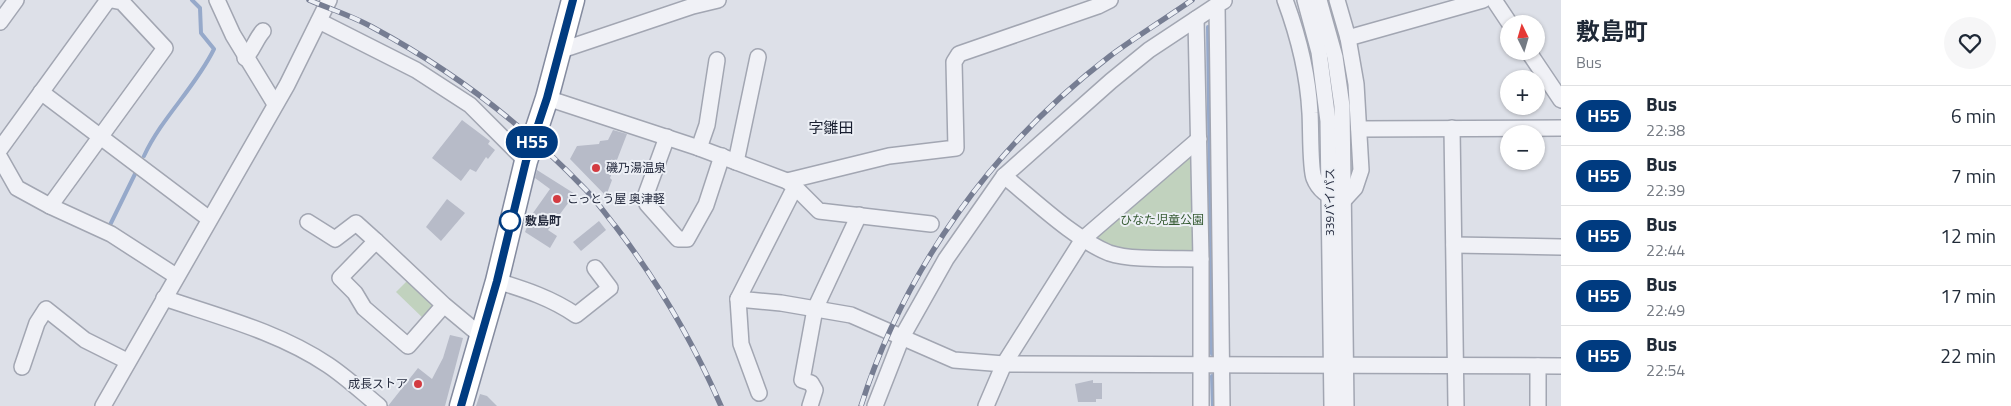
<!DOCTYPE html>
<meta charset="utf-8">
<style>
body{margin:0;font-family:"Titillium Web","Noto Sans JP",sans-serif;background:#f6f6f7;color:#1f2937;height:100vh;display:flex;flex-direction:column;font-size:19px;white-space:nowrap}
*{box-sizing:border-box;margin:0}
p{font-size:16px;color:#747a83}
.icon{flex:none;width:28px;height:28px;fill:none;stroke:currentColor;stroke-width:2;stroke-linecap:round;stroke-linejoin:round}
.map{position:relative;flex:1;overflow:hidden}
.panel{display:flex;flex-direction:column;background:#fff;width:450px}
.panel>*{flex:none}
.badge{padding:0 10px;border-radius:16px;font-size:18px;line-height:32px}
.needle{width:32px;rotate:355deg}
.tools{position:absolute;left:1500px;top:15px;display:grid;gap:10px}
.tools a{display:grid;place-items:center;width:45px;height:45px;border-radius:50%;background:#fff;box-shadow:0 1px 4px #0004;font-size:25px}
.map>.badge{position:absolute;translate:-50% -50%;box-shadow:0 0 0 2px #fff}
.round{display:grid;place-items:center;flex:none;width:52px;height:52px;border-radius:26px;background:#f6f6f7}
.summary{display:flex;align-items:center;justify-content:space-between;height:85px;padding:0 15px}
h1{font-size:24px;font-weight:700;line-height:38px}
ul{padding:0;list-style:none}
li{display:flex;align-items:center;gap:15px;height:60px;padding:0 15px;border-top:1px solid #e0e1e3}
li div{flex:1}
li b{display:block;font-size:19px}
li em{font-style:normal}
li .badge{min-width:55px;font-weight:700;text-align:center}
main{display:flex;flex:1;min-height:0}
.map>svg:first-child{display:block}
.green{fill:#c1d2be}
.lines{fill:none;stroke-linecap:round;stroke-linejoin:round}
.stream{stroke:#96a9ca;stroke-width:4}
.building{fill:#b7bbc8}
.minor-casing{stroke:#a2a6b2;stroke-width:18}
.highway-casing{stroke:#848b9f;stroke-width:25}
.minor{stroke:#f0f1f6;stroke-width:15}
.highway{stroke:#fff;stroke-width:22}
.rail-casing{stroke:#767d92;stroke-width:5.5}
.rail{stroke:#eceff5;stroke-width:4;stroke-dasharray:11;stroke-linecap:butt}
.line-casing{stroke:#fff;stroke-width:11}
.line{stroke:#003b80;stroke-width:8}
.poi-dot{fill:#d33b41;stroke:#eceff5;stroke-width:2}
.stop-dot{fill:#fff;stroke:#003b80;stroke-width:2.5}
.labels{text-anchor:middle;stroke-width:4;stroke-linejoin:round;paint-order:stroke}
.poi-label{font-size:12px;fill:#262c3f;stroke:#eceff5;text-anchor:start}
.street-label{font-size:12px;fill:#262c3f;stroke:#eceff5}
.park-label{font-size:12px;fill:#365b33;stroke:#eceff5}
.stop-label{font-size:12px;font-weight:bold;fill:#262c3f;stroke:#eceff5;text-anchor:start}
.quarter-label{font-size:15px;fill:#181e2f;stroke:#eceff5}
</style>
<main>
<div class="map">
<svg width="1561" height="406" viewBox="0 0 1561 406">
<rect width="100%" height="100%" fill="#dde0e8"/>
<g class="green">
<path d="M1184,156L1193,160V249L1191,251C1156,252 1127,254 1095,239Z"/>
<path d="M408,280L434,304V309L425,320L396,292Z"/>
</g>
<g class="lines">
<g class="stream">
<path d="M1208,27L1212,354"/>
<path d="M144,156C162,117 195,88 214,49L201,33L200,8L192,0"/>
<path d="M110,225L135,174"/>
<path d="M1212,376L1213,406"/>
</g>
</g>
<g class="building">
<path d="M462,120L490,141L488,144L495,150L488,159L486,157L476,172L470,169L461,181L432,158Z"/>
<path d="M613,130L627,134L610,178L612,180L606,196L570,159L577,146L599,144L600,141L608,140Z"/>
<path d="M537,170L575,194L548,230L557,236L550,248L525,232L533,213L550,189L535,178Z"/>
<path d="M447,199L465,213L441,241L426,227Z"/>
<path d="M599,221L606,230L581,251L573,242Z"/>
<path d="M450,335L463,338L445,406H388L418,368L432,379L443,358Z"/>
<path d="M1093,380V383H1102V399H1096V402H1078L1075,384Z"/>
<path d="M480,394L487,396L497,406H476Z"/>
</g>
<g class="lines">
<g class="minor-casing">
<g id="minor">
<path d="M217,0L233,35L275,104"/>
<path d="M1285,0C1298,35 1308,75 1310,113C1311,126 1310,169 1314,178C1319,191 1331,198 1343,201L1355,188L1361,170L1356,84L1348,38L1337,0"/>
<path d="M1305,0L1319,52L1328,121L1332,406"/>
<path d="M1319,0L1335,57L1342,106L1346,406"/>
<path d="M1494,0L1510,24"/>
<path d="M1196,19L1201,259V406"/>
<path d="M319,21L416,70L470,105L526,161"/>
<path d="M0,22L16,0"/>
<path d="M1348,38L1483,0"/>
<path d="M559,51L693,6L718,0"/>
<path d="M1528,51L1561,100"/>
<path d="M245,58C254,49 255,40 263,31"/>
<path d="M41,92L208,218"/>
<path d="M547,98L699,148L787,181L795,187L738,299L781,303L851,315L954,360L1004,364L1561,366"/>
<path d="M1452,128L1456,406"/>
<path d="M1359,129L1561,128"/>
<path d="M667,137L645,197L647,204L678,239H687L706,205L722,156"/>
<path d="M699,148L707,125L717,60"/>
<path d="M0,149L108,0"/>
<path d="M0,158L17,188L50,206L111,234L176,276"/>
<path d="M736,162L758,57"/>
<path d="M1004,176C1034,200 1074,239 1109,253C1132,261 1177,258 1201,259"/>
<path d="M787,181L889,156L956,148L954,62L959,54L1098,6L1110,0"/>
<path d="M795,187L819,211L931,224"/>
<path d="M50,206L165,48L122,2L112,0"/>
<path d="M308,222L335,239L356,223L376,241"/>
<path d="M1454,245L1561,247"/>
<path d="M497,281C526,290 551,298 576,315L610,288L595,268"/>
<path d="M164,298C220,317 279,332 328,365C346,377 362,392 379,406"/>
<path d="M738,299L741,344L759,393"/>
<path d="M444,305L408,346L364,308L355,293L340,278L376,241L444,305L480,335"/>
<path d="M22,367L37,323L46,309L85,340L127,361"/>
<path d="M103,406L287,85L329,0"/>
<path d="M810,406L815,390L811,383L802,380L815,309L859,215"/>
<path d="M875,406L902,337L946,259L1004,176L1111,81L1149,50L1217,5"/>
<path d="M986,406L1004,364L1083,239L1199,139"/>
<path d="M1222,406L1217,5L1224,1"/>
<path d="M1538,406V366"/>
</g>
</g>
<g class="highway-casing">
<path id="highway" d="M461,406L497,281L526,161L547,98L573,0"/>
</g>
<use href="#minor" class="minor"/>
<use href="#highway" class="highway"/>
<g class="rail-casing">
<g id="rail">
<path d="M309,0C330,9 352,16 372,27C450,69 523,124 585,189C596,200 606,215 616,227C658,282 693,342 721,406"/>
<path d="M861,406C905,267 995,144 1110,56C1137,36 1165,19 1192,0"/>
</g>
</g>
<use href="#rail" class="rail"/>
</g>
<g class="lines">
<g class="line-casing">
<path id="line" d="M461,406L497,281L526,161L547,98L573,0"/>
</g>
<use href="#line" class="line"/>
</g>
<g class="poi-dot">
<circle cx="596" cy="168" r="5"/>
<circle cx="557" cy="199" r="5"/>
<circle cx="418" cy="384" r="5"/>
</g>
<circle class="stop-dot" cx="510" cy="221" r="10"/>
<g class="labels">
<g class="poi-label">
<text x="606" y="172">磯乃湯温泉</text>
<text x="567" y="203">こっとう屋 奥津軽</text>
<text x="408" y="388" text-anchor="end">成長ストア</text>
</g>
<g class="street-label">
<text transform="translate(1330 202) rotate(-90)" y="4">339バイパス</text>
</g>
<g class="park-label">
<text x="1162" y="224">ひなた児童公園</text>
</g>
<g class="stop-label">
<text x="525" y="225">敷島町</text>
</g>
<g class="quarter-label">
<text x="831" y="133">字雛田</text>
</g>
</g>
</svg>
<div class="tools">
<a><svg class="needle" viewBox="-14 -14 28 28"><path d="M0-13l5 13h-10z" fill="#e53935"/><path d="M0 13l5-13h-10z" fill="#747a83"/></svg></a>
<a>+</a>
<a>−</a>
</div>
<b class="badge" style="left:532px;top:142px;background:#003b80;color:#fff">H55</b>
</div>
<section class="panel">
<div class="summary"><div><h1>敷島町</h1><p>Bus</p></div><a class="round"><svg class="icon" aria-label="heart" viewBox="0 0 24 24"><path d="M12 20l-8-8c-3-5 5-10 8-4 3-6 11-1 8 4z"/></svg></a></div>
<ul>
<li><span class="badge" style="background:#003b80;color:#fff">H55</span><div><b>Bus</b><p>22:38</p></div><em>6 min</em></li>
<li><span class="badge" style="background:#003b80;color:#fff">H55</span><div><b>Bus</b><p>22:39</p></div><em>7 min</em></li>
<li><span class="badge" style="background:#003b80;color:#fff">H55</span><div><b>Bus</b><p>22:44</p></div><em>12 min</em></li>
<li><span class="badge" style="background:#003b80;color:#fff">H55</span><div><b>Bus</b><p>22:49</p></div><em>17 min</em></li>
<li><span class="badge" style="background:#003b80;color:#fff">H55</span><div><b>Bus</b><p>22:54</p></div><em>22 min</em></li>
</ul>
</section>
</main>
